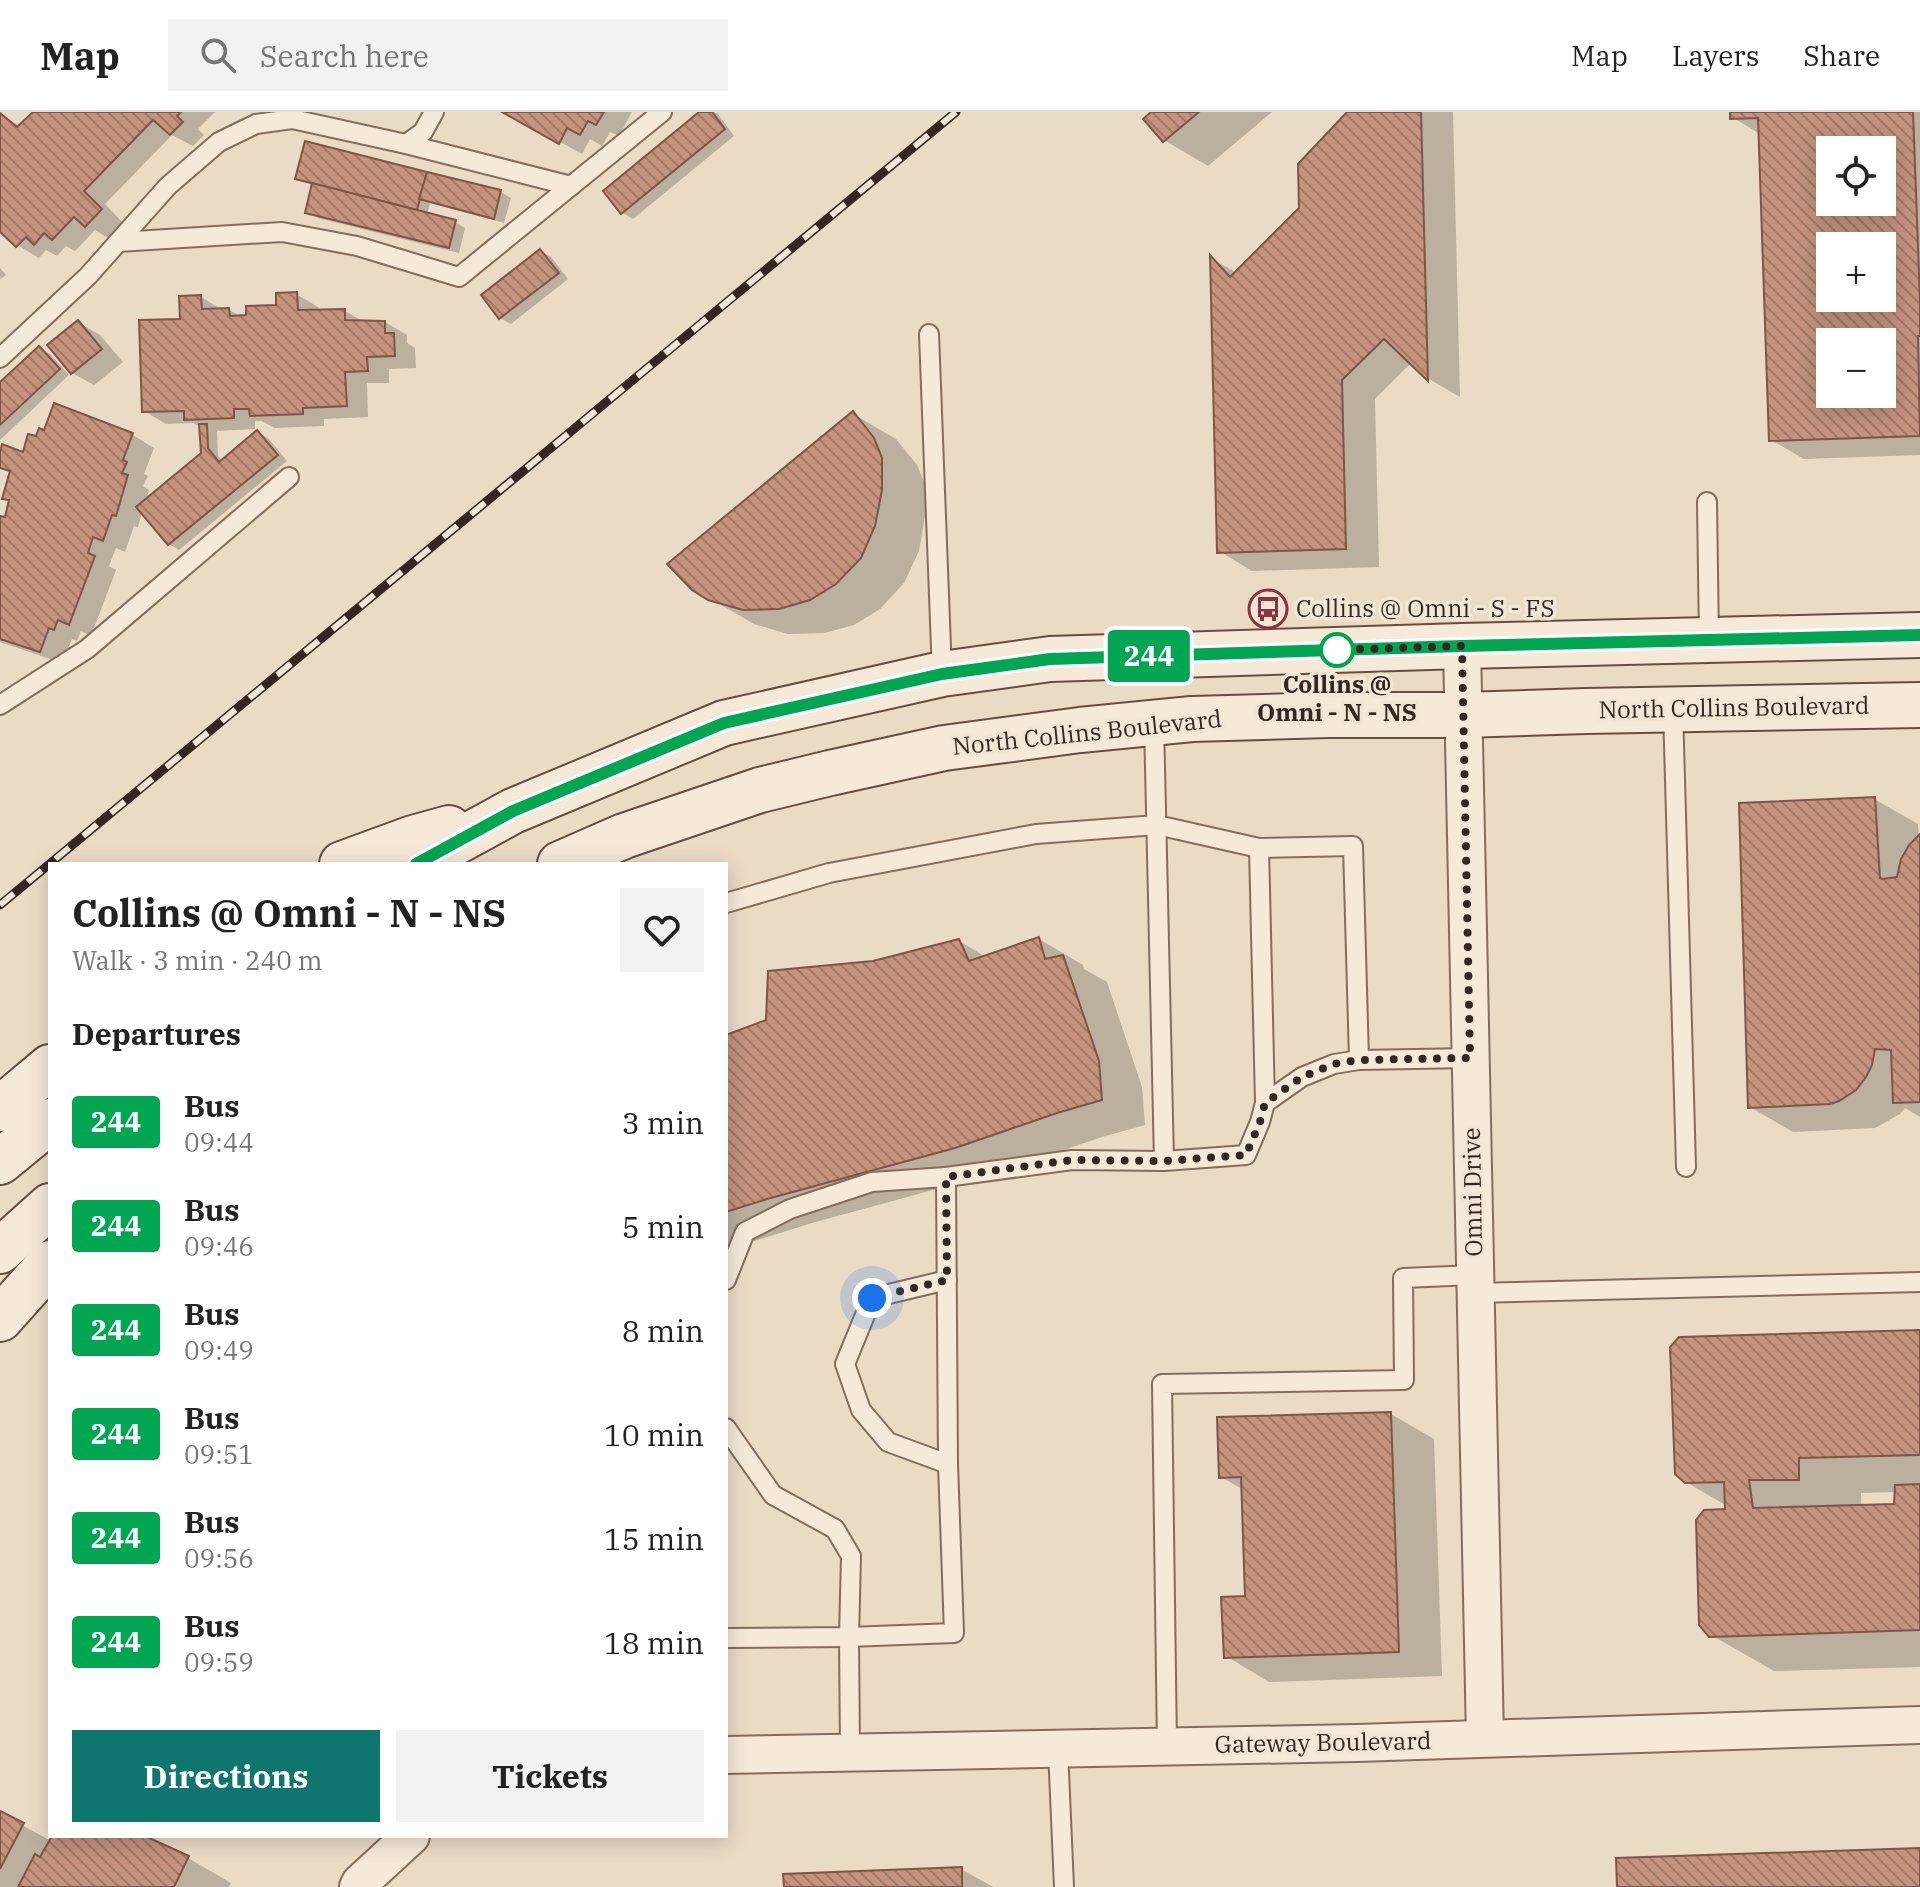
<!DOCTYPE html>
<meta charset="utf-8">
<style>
body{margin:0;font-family:"IBM Plex Serif",serif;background:#f2f2f2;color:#222;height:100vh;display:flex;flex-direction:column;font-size:30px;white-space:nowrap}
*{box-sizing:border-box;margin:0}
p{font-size:26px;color:#767676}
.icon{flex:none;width:44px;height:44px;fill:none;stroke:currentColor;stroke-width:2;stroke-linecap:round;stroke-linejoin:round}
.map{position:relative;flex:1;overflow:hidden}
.drawer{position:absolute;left:48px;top:750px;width:680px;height:976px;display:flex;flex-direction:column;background:#fff;border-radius:0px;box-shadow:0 4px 20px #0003}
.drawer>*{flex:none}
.badge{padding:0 16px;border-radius:6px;font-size:28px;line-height:52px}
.buttons{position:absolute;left:1816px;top:24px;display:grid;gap:16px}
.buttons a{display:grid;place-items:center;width:80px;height:80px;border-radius:0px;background:#fff;box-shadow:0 4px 20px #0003;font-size:40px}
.you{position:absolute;width:40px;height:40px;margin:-20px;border:6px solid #fff;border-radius:50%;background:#1a73e8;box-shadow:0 0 0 12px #1a73e833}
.map>.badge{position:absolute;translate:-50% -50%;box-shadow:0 0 0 4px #fff}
h2{padding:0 24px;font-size:30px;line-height:72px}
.round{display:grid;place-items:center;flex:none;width:84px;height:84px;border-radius:0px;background:#f2f2f2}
.head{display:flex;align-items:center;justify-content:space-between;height:136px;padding:0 24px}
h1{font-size:38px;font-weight:700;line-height:60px}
.action{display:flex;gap:16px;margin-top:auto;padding:16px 24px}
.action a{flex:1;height:92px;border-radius:0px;background:#0f766e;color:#fff;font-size:32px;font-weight:700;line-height:92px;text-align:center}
.action a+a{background:#f2f2f2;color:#222}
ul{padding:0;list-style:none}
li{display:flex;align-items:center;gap:24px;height:104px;padding:0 24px}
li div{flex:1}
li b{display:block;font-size:30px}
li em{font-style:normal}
li .badge{min-width:88px;font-weight:700;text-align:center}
header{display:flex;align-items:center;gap:48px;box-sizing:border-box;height:112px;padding:0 40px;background:#fff;border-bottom:2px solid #e0e0e0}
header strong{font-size:38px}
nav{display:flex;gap:44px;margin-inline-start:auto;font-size:28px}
.search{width:560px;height:72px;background:#f2f2f2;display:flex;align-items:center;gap:20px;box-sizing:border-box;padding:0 28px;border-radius:0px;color:#767676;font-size:30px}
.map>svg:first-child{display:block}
.shadow{fill:#0003;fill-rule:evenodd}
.building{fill:url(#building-back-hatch);stroke:#805545;stroke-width:2;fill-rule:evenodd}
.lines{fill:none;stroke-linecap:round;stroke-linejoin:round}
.lane-casing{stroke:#836d5d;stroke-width:22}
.street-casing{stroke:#836d5d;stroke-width:40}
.secondary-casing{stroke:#654e40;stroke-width:48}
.lane{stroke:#f6e9d8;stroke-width:18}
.street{stroke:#f6e9d8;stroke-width:36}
.secondary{stroke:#f6e9d8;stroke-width:44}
.rail-casing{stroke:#35271f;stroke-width:9}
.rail{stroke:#f2e6d4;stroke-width:6;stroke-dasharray:18;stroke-linecap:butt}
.line-casing{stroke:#fff;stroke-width:18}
.line{stroke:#00a651;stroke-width:12}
.walk{stroke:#35271f;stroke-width:8;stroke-dasharray:0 14.4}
.stop-dot{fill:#fff;stroke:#00a651;stroke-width:4}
.labels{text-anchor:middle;stroke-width:7;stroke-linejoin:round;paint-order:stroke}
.poi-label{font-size:24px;fill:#35271f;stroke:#f2e6d4;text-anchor:start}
.stop-label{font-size:24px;font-weight:bold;fill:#35271f;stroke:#f2e6d4}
.street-label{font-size:24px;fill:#35271f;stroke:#f2e6d4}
</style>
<header>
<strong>Map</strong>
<div class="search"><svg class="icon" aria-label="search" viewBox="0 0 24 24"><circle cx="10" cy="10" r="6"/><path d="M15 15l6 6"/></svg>Search here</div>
<nav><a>Map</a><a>Layers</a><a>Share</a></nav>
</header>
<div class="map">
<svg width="1920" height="1775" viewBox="0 0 1920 1775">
<defs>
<pattern id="building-back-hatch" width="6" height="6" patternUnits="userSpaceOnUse" patternTransform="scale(2)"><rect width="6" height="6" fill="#c5937e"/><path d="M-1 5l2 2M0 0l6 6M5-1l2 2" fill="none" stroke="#a17867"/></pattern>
</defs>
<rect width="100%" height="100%" fill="#eadbc5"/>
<g class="shadow">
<path d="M35,0H215L198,17L204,23L193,34L172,23L105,92L123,111L108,126L95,118L75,139L66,134L57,144L46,138L39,146L17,133L0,117V2L21,15Z"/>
<path d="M506,0H632L619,24L610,20L602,34L590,27L582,42Z"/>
<path d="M703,0H714L718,2L734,24L633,107L623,101L606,79Z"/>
<path d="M1154,0H1272L1208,54L1164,28Z"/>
<path d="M1349,0H1453L1460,285L1429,267L1412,250L1375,287L1379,455L1252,459L1219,439L1212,147L1237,161L1301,96Z"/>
<path d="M1732,0H1920V343L1804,347L1771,328L1760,22L1732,5ZM1830,38H1882V90H1830ZM1830,134H1882V186H1830ZM1830,230H1882V282H1830Z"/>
<path d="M306,31L501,80L511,86L504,111L430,91L427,103L455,110L465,116L459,141L318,106L308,100L314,73L297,66Z"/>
<path d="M540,139L551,145L568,167L511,212L500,206Z"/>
<path d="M0,156L6,163L0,167Z"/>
<path d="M296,182L318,195L319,200L345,199L364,210H385L407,223V231L415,236L416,256L389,257V271H367L368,305L324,307V314L274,316L262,309H255V317L217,319L218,344L223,350L258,320L268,326L287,349L179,438L169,432L142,400L138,415L134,414L125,440L116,436L109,454L116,458L91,524L81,519L77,529L72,527L62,551L0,530V406L7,408L10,390L4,386L12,362L0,355V349L24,342L37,327L46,321L55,294L133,323L154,336L144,362L148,364L143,374L149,378L146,389L203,342L201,315L193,311L166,312L144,299L182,209L201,185L223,198H229L242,205L278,195Z"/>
<path d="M78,210L100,223L123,250L94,273L72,261Z"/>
<path d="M39,236L50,242L69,263L0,328V273Z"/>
<path d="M853,302L896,327L917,353L925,372V404L919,439L904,471L880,497L854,513L824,521L788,522L754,512L709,486Z"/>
<path d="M1874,687L1918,712L1919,726L1920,725V1005L1905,996L1900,1002L1875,1016L1793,1020L1750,995Z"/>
<path d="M1039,827L1083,853L1084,857L1107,870L1142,975L1145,1013L1102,1025L999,1060L812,1111L726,1138V925L768,910L873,851L959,829L986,845Z"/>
<path d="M1920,1220V1555L1774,1559L1711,1523L1727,1394L1686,1370ZM1897,1380L1896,1394L1861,1395V1381Z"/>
<path d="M1391,1302L1434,1327L1442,1564L1269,1570L1226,1544L1247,1486L1244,1378L1221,1365Z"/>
<path d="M0,1701L51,1729L54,1724H141L188,1746L231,1771L229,1775H0Z"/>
<path d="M961,1757L993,1775H786Z"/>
</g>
<g class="building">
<path d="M33,0H181L177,4L183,10L170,23L153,8L84,79L102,97L85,115L74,105L52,128L44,121L34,133L26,125L16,135L0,120V1L17,15Z"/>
<path d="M502,0H604L596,13L588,9L580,23L567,16L559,32Z"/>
<path d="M699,0H712L725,17L621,102L603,79Z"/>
<path d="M1151,0H1199L1163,30L1143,7Z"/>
<path d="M1347,0H1421L1428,269L1384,227L1342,268L1346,437L1217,441L1210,143L1230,165L1299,96L1298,52Z"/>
<path d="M1730,0H1913L1920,189V224H1918L1920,324L1769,329L1758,6L1730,7ZM1830,38H1882V90H1830ZM1830,134H1882V186H1830ZM1830,230H1882V282H1830Z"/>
<path d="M305,29L427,60L417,98L295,67Z"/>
<path d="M427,60L501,78L494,107L419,87Z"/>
<path d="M312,71L456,108L449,136L305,101Z"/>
<path d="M540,137L559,161L499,207L481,183Z"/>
<path d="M297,180L298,198L345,197V208L385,209V221H394L395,244L367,245L368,259L345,260L347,294L303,296V302L250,304L249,297H234V306L184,308V299L142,300L139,208L180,207L179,184L201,183L202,197L229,196L230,204L246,203V194L276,193V181Z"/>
<path d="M78,208L102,237L71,262L47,233Z"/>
<path d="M39,234L60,257L0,313V270Z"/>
<path d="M54,291L133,321L123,348L127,350L122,361L128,363L116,404L112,403L103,429L93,425L88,441L95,444L69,513L58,508L54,518L49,516L40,540L0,527V404L5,405L9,388L2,387L10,359L0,356V340L2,332L23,340L28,322L36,324L39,316L44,318Z"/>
<path d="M853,299L874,326L882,346V378L875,414L861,446L836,472L810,488L779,497L743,498L708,488L692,478L667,452Z"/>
<path d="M199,312H207L208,336L219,350L257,318L278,343L168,433L136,395L201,341Z"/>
<path d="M1875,685L1880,766L1883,767L1897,765L1901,747L1909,733L1920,722V990L1893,991L1891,938L1875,937L1872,953L1866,965L1856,978L1839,989L1830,992L1748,996L1739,691Z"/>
<path d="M1039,825L1045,847L1063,843L1099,949L1102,988L1057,1001L955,1036L767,1087L726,1100V923L766,908L768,859L873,849L959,827L969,849Z"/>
<path d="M1920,1218V1343L1799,1346V1368H1749L1753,1396L1894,1392L1895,1373L1920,1372V1518L1709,1525L1699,1513L1696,1408L1704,1398L1725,1397L1724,1370L1685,1371L1675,1362L1670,1235L1679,1225Z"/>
<path d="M1391,1300L1399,1540L1224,1546L1221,1485L1245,1484L1241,1365L1219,1366L1217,1305Z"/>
<path d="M0,1699L24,1711L0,1757Z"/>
<path d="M52,1724H145L189,1744L174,1775H18L35,1742L40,1745Z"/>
<path d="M1920,1736V1775H1617L1616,1746Z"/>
<path d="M962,1755V1775H784L783,1762Z"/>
</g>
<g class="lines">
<g class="lane-casing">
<g id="lane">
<path d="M406,32L423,20L434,0"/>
<path d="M118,130L282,120L357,134L459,165L662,0"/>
<path d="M929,222L942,562"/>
<path d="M0,246L88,164L168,74L219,30L256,12L292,7L406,32L571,74"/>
<path d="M1707,390L1709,528"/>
<path d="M0,593L87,537L289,365"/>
<path d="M1673,597L1686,1055"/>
<path d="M1154,611L1164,1049"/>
<path d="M1259,736L1265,991"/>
<path d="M726,791L829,761L1036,722L1157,713L1259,736L1353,734L1359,948"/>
<path d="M726,1168L745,1120L790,1097L872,1070L946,1065"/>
<path d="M947,1168L872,1186L845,1252L861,1298L888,1330L948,1352"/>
<path d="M1475,1181L1920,1170"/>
<path d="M726,1316L773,1383L835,1417L851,1444L849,1525L726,1526"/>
<path d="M1167,1635L1162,1272L1404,1268L1403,1166L1475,1163"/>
<path d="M1058,1637L1064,1775"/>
<path d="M850,1640L849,1525L954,1521L948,1352L946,1065L1072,1048L1164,1049L1246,1043L1260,1010L1265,991L1302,965L1334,952L1359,948L1470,946"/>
</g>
</g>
<g class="street-casing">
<g id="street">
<path d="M1462,534L1485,1626"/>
<path d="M726,1643L1357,1631L1920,1613"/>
<path d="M358,1775L360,1771L411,1724"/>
</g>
</g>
<g class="secondary-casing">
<g id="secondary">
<path d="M342,752L413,726L449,716"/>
<path d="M416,752L513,699L724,611L942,562L1050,547L1462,534L1920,523"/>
<path d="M560,752L624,724L760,678L830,661L944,636L1080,618L1192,607L1328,603H1463L1586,599L1920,593"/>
<path d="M0,997L50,955"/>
<path d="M0,1050L50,1009"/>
<path d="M0,1139L50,1094"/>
<path d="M0,1207L50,1151"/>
</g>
</g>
<use href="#lane" class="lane"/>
<use href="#street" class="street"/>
<use href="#secondary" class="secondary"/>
<g class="rail-casing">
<path id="rail" d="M0,793L956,0"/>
</g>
<use href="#rail" class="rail"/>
</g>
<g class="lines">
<g class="line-casing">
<path id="line" d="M416,752L513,699L724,611L942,562L1050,547L1462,534L1920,523"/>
</g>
<use href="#line" class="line"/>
<path class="walk" d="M872,1186L947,1168L946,1065L1072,1048L1164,1049L1246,1043L1260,1010L1265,991L1302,965L1334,952L1359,948L1470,946L1462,534L1331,538H1337"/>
</g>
<defs>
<g id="bus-ring" transform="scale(2)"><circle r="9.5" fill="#f2e6d4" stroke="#8d323e" stroke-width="1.5"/><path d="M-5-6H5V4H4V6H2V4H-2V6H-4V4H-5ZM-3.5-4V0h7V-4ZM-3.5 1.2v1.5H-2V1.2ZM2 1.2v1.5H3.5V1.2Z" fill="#8d323e"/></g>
</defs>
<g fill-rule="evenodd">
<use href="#bus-ring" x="1268" y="497"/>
</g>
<circle class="stop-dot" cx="1337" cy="538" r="16"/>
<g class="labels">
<g class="poi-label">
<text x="1296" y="505">Collins @ Omni - S - FS</text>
</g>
<g class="stop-label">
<text x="1337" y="581">Collins @<tspan x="1337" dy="28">Omni - N - NS</tspan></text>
</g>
<g class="street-label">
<text transform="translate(1734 596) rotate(-1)" y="8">North Collins Boulevard</text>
<text transform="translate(1087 621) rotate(-6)" y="8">North Collins Boulevard</text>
<text transform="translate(1473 1080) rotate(-91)" y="8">Omni Drive</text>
<text transform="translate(1323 1631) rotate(-1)" y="8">Gateway Boulevard</text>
</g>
</g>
</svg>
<div class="buttons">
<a><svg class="icon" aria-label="locate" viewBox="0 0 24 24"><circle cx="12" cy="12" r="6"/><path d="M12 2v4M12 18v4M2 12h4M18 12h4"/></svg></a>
<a>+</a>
<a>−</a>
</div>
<div class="you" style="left:872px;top:1186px"></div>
<b class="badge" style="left:1149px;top:544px;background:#00a651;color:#fff">244</b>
<section class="drawer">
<div class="head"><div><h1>Collins @ Omni - N - NS</h1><p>Walk · 3 min · 240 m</p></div><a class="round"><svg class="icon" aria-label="heart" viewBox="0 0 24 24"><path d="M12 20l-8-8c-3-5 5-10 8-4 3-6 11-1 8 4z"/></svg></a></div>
<h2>Departures</h2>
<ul>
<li><span class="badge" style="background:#00a651;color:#fff">244</span><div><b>Bus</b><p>09:44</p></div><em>3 min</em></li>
<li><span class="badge" style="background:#00a651;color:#fff">244</span><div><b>Bus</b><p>09:46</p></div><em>5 min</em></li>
<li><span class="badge" style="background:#00a651;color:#fff">244</span><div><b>Bus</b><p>09:49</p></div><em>8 min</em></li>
<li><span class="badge" style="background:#00a651;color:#fff">244</span><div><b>Bus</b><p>09:51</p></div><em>10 min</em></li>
<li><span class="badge" style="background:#00a651;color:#fff">244</span><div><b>Bus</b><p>09:56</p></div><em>15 min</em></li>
<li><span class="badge" style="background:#00a651;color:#fff">244</span><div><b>Bus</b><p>09:59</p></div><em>18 min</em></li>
</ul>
<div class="action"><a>Directions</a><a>Tickets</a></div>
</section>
</div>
